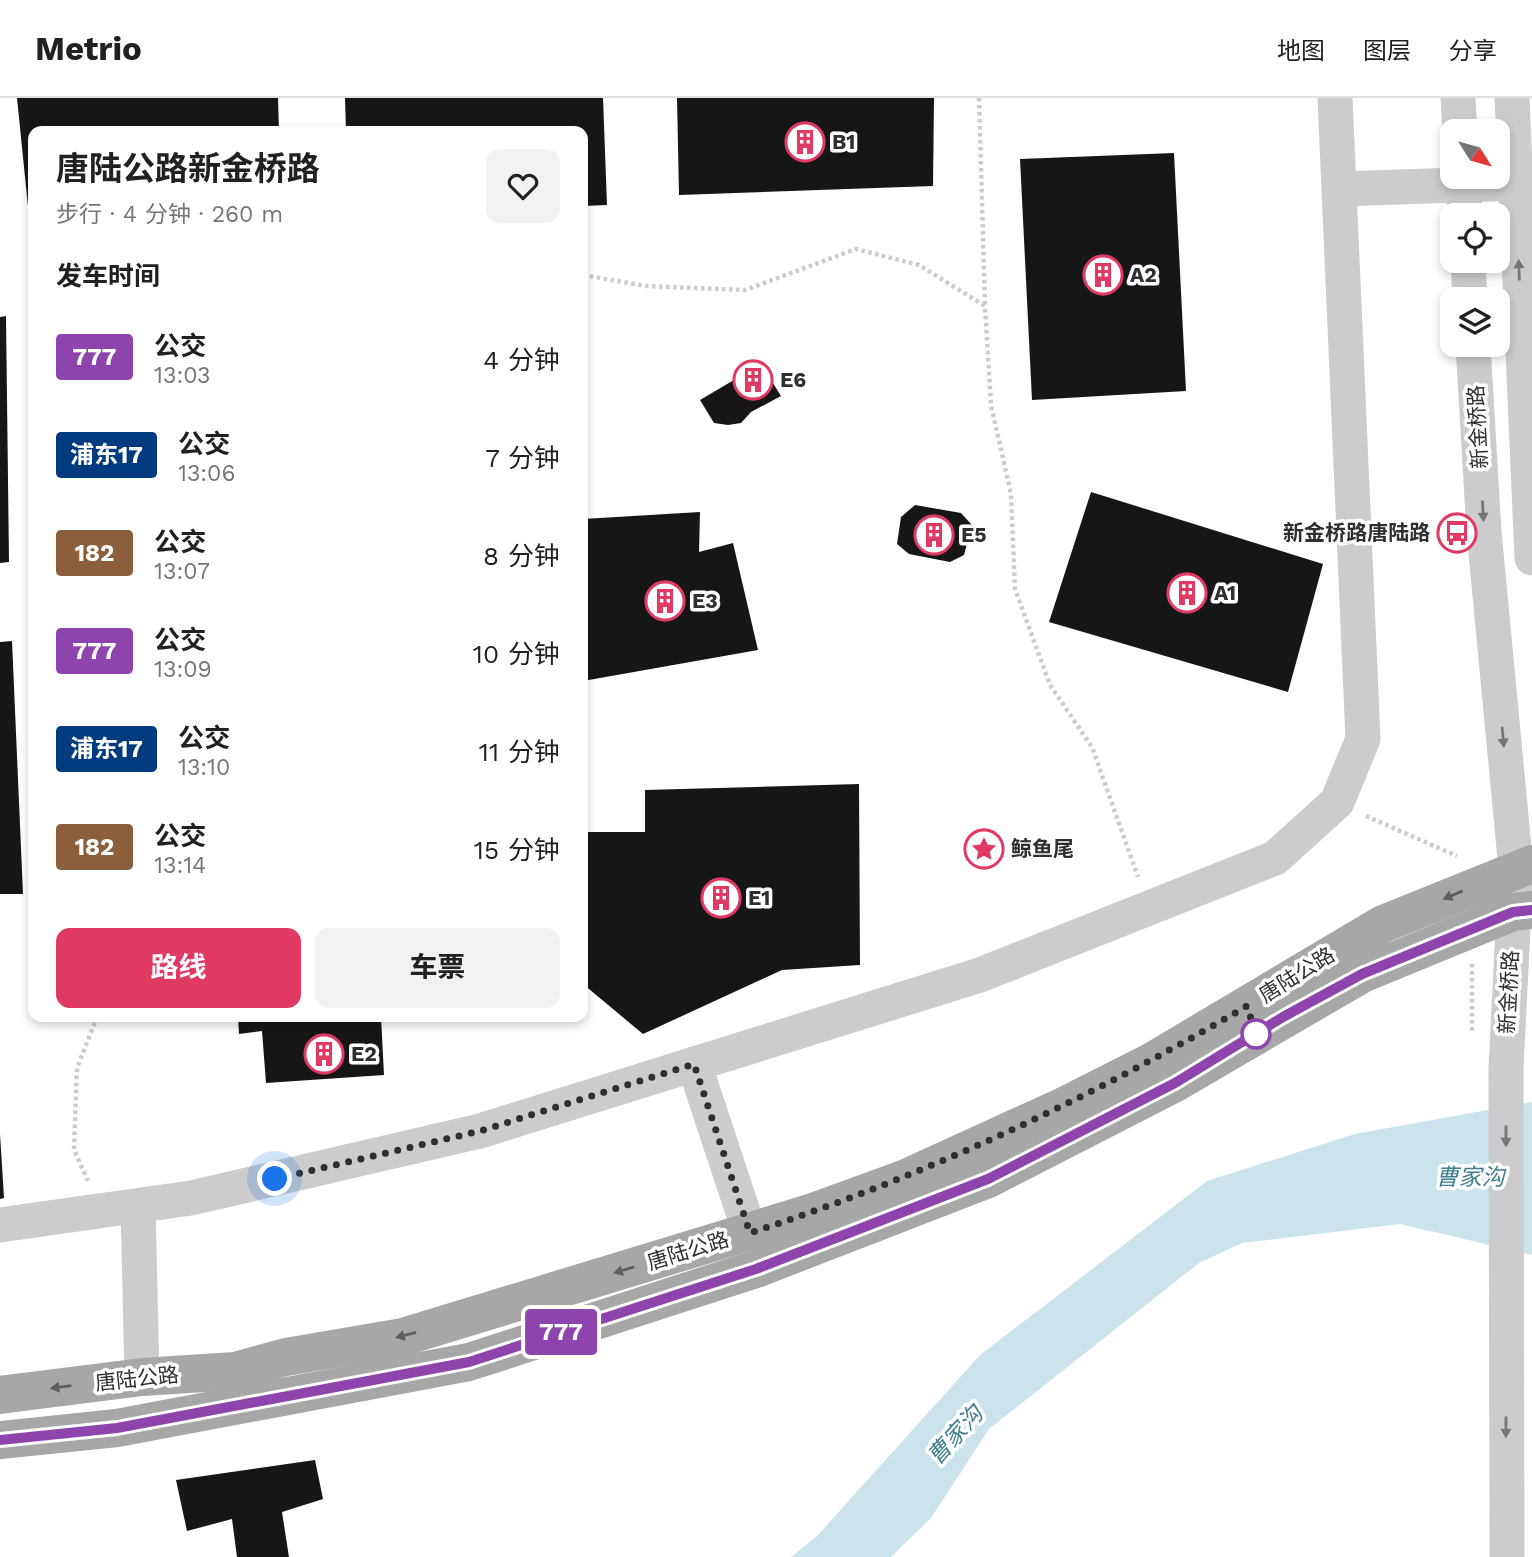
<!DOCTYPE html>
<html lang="zh">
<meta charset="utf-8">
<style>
body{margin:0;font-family:"Work Sans","Noto Sans SC",sans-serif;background:#f2f2f2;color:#202124;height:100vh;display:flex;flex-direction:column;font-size:26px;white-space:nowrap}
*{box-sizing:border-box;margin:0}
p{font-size:23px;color:#757577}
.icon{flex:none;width:38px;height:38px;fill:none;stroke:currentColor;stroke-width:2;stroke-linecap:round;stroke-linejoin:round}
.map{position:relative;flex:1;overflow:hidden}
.details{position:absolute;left:28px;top:28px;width:560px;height:896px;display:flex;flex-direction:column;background:#fff;border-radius:14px;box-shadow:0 4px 10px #0003}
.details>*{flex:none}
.badge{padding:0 14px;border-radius:5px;font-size:24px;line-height:46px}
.needle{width:46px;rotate:127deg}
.fabs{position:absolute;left:1440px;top:21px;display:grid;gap:14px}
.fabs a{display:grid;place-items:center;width:70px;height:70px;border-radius:14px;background:#fff;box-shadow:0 4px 10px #0003;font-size:35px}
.you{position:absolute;width:35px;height:35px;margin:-18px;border:5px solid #fff;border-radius:50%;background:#1a73e8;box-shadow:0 0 0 10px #1a73e833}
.map>.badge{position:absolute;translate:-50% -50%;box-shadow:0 0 0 4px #fff}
h2{padding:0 28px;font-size:26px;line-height:63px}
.round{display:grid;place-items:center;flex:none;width:74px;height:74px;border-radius:14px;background:#f2f2f2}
.headline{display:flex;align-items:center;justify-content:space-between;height:119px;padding:0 28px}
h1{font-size:33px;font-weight:700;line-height:52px}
.button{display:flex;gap:14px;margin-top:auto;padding:14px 28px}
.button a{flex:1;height:80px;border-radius:14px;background:#df3964;color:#fff;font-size:28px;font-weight:700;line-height:80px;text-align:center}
.button a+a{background:#f2f2f2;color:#202124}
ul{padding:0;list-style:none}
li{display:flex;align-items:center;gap:21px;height:98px;padding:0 28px}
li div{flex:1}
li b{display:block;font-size:26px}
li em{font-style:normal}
li .badge{min-width:77px;font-weight:700;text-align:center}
header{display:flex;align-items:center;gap:42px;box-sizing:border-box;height:98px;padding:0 35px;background:#fff;border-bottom:2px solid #e0e0e0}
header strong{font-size:33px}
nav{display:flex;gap:38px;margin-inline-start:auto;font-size:24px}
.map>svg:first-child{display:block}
.water{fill:#cbe4eb}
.building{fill:#161616}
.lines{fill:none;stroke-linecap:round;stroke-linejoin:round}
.path{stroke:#ccc;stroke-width:4.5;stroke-dasharray:3.5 3.5;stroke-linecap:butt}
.minor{stroke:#ccc;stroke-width:35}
.major{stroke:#a7a7a7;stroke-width:38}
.oneway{fill:#767676}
.oneway2{fill:#5f5f5f}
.line-casing{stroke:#fff;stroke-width:16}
.line{stroke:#8e44ad;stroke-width:10}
.walk{stroke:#2f2f2f;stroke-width:7;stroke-dasharray:0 12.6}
.stop-dot{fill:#fff;stroke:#8e44ad;stroke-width:3.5}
.labels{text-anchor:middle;stroke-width:7;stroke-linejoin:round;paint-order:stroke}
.poi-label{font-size:21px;font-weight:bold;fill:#2f2f2f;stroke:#fff;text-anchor:start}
.street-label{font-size:21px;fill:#2f2f2f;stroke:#fff}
.water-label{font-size:23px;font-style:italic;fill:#407f8f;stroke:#fff}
</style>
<header>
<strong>Metrio</strong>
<nav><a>地图</a><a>图层</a><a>分享</a></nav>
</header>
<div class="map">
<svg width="1532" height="1459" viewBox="0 0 1532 1459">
<rect width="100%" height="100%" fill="#fff"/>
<path class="water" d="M1532,1004V1157L1400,1126L1242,1145L1199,1165L989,1331L931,1420L891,1459H791L817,1438L980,1257L1207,1083L1355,1036Z"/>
<g class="building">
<path d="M17,0H278L279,33H33V138H31Z"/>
<path d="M345,0H603L607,107L583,108V33H346Z"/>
<path d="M677,0H934L933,88L679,97Z"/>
<path d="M1174,55L1186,293L1032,302L1020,61Z"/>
<path d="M6,218L9,464L0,465V219Z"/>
<path d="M761,266L781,298L751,314L741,325L728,327L714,325L700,302Z"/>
<path d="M1091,394L1323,466L1288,594L1049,524Z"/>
<path d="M915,407L961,415L972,427L964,457L950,464L909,456L897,446L901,419Z"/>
<path d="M700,414L699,454L733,445L758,552L583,583V421Z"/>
<path d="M12,543L23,796H0V544Z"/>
<path d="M859,686L860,867L782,872L643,936L583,886V734H645V692Z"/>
<path d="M238,919H381L384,977L266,985L262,933L239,936Z"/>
<path d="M0,1036L4,1100L0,1101Z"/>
<path d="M315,1362L323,1401L282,1414L289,1459H237L232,1421L187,1433L176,1382Z"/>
</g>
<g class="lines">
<g class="path">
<path d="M979,0L985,207"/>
<path d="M583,177L646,188L745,192L856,151L919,167L985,208L991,307L1011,396L1015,491L1050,587L1092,649L1138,779"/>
<path d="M1366,718L1457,758"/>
<path d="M1472,866V934"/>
<path d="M88,1083L74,1052L77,970L97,919"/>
</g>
<g class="minor">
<path d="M1458,0L1460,33"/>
<path d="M1512,0L1532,460"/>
<path d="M1463,79L1465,117"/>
<path d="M1340,91L1516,85"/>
<path d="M1468,163L1470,201"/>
<path d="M1473,247L1484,434L1516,771L1506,970L1507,1459"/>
<path d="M694,966L750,1135"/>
<path d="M138,1108L142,1279"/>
<path d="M0,1127L191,1100L480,1033L980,877L1275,760L1337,704L1363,641L1335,0"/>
</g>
<g class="major">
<path d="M0,1297L142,1279L235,1273L286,1259L403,1239L810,1115L906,1080L1064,1008L1151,964L1383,826L1532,766"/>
<path d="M0,1342L117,1330L469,1264L756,1171L988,1081L1175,985L1362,876L1513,814L1532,812"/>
</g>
</g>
<defs><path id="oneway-solid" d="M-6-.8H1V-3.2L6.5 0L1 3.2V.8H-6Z" transform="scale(1.75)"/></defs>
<g class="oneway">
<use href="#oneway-solid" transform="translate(1519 172) rotate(-92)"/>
<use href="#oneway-solid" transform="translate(1483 413) rotate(87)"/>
<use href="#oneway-solid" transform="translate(1503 639) rotate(85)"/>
<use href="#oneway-solid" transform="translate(1506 1038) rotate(90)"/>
<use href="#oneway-solid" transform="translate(1506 1329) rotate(90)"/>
</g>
<g class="oneway2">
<use href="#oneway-solid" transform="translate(1453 797) rotate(157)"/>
<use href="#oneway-solid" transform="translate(624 1172) rotate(163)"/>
<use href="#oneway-solid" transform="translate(406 1237) rotate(166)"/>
<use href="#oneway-solid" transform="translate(61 1289) rotate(173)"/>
</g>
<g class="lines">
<g class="line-casing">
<path id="line" d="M0,1342L117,1330L469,1264L756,1171L988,1081L1175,985L1283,919L1362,876L1513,814L1532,812"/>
</g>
<use href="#line" class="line"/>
<path class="walk" d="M275,1081L480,1033L694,966L750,1135C927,1077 1087,1002 1247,908L1256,936"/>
</g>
<defs>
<g id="building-ring" transform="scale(2.0125)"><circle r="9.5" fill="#fff" stroke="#df3964" stroke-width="1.5"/><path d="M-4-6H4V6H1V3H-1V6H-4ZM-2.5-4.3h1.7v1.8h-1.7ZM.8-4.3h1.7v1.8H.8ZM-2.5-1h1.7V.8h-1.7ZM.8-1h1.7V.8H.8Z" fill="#df3964"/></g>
<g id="bus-ring" transform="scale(2.0125)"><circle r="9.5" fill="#fff" stroke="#df3964" stroke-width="1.5"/><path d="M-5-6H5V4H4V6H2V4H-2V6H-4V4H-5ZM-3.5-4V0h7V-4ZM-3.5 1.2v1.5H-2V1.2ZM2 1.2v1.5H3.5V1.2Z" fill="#df3964"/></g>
<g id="sight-ring" transform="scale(2.0125)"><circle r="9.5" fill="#fff" stroke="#df3964" stroke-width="1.5"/><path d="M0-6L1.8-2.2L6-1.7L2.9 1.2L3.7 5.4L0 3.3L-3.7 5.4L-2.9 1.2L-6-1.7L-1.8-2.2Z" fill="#df3964"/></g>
</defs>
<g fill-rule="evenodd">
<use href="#building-ring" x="805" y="44"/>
<use href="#building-ring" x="1103" y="177"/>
<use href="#building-ring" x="753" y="282"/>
<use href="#bus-ring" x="1457" y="435"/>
<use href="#building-ring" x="934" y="437"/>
<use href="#building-ring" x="1187" y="495"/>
<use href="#building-ring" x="665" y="503"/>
<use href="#sight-ring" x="984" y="751"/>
<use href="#building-ring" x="721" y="800"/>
<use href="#building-ring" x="324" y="956"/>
</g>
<circle class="stop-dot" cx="1256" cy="936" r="14"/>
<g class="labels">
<g class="poi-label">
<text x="832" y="51">B1</text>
<text x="1130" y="184">A2</text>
<text x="780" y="289">E6</text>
<text x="1430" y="442" text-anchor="end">新金桥路唐陆路</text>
<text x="961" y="444">E5</text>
<text x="1214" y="502">A1</text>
<text x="692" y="510">E3</text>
<text x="1011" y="758">鲸鱼尾</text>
<text x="748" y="807">E1</text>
<text x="351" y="963">E2</text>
</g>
<g class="street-label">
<text transform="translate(1478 329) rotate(-93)" y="7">新金桥路</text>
<text transform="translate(1297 877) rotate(-32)" y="7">唐陆公路</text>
<text transform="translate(1509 894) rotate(-87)" y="7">新金桥路</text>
<text transform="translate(688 1153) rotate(-17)" y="7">唐陆公路</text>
<text transform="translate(137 1281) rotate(-6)" y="7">唐陆公路</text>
</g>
<g class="water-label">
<text x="1470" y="1087">曹家沟</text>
<text transform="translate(955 1337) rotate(-48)" y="8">曹家沟</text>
</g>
</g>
</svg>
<div class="fabs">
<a><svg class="needle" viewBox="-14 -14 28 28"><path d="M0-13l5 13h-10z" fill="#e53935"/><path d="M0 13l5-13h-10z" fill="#757577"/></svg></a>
<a><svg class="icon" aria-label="locate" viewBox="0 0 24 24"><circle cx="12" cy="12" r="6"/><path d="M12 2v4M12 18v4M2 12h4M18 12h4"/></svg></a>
<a><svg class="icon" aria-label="layers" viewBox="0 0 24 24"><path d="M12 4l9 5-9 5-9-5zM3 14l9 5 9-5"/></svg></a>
</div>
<div class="you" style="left:275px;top:1081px"></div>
<b class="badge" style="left:561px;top:1234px;background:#8e44ad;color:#fff">777</b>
<section class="details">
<div class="headline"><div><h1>唐陆公路新金桥路</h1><p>步行 · 4 分钟 · 260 m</p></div><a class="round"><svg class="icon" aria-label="heart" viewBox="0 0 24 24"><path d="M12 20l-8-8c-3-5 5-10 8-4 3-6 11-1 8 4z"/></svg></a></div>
<h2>发车时间</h2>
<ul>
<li><span class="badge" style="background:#8e44ad;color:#fff">777</span><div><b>公交</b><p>13:03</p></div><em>4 分钟</em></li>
<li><span class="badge" style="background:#003b80;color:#fff">浦东17</span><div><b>公交</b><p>13:06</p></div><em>7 分钟</em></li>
<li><span class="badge" style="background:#8b5e3c;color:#fff">182</span><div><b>公交</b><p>13:07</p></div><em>8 分钟</em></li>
<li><span class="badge" style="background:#8e44ad;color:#fff">777</span><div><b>公交</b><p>13:09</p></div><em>10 分钟</em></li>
<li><span class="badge" style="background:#003b80;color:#fff">浦东17</span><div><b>公交</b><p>13:10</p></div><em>11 分钟</em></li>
<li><span class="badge" style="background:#8b5e3c;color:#fff">182</span><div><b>公交</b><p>13:14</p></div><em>15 分钟</em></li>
</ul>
<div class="button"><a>路线</a><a>车票</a></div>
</section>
</div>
